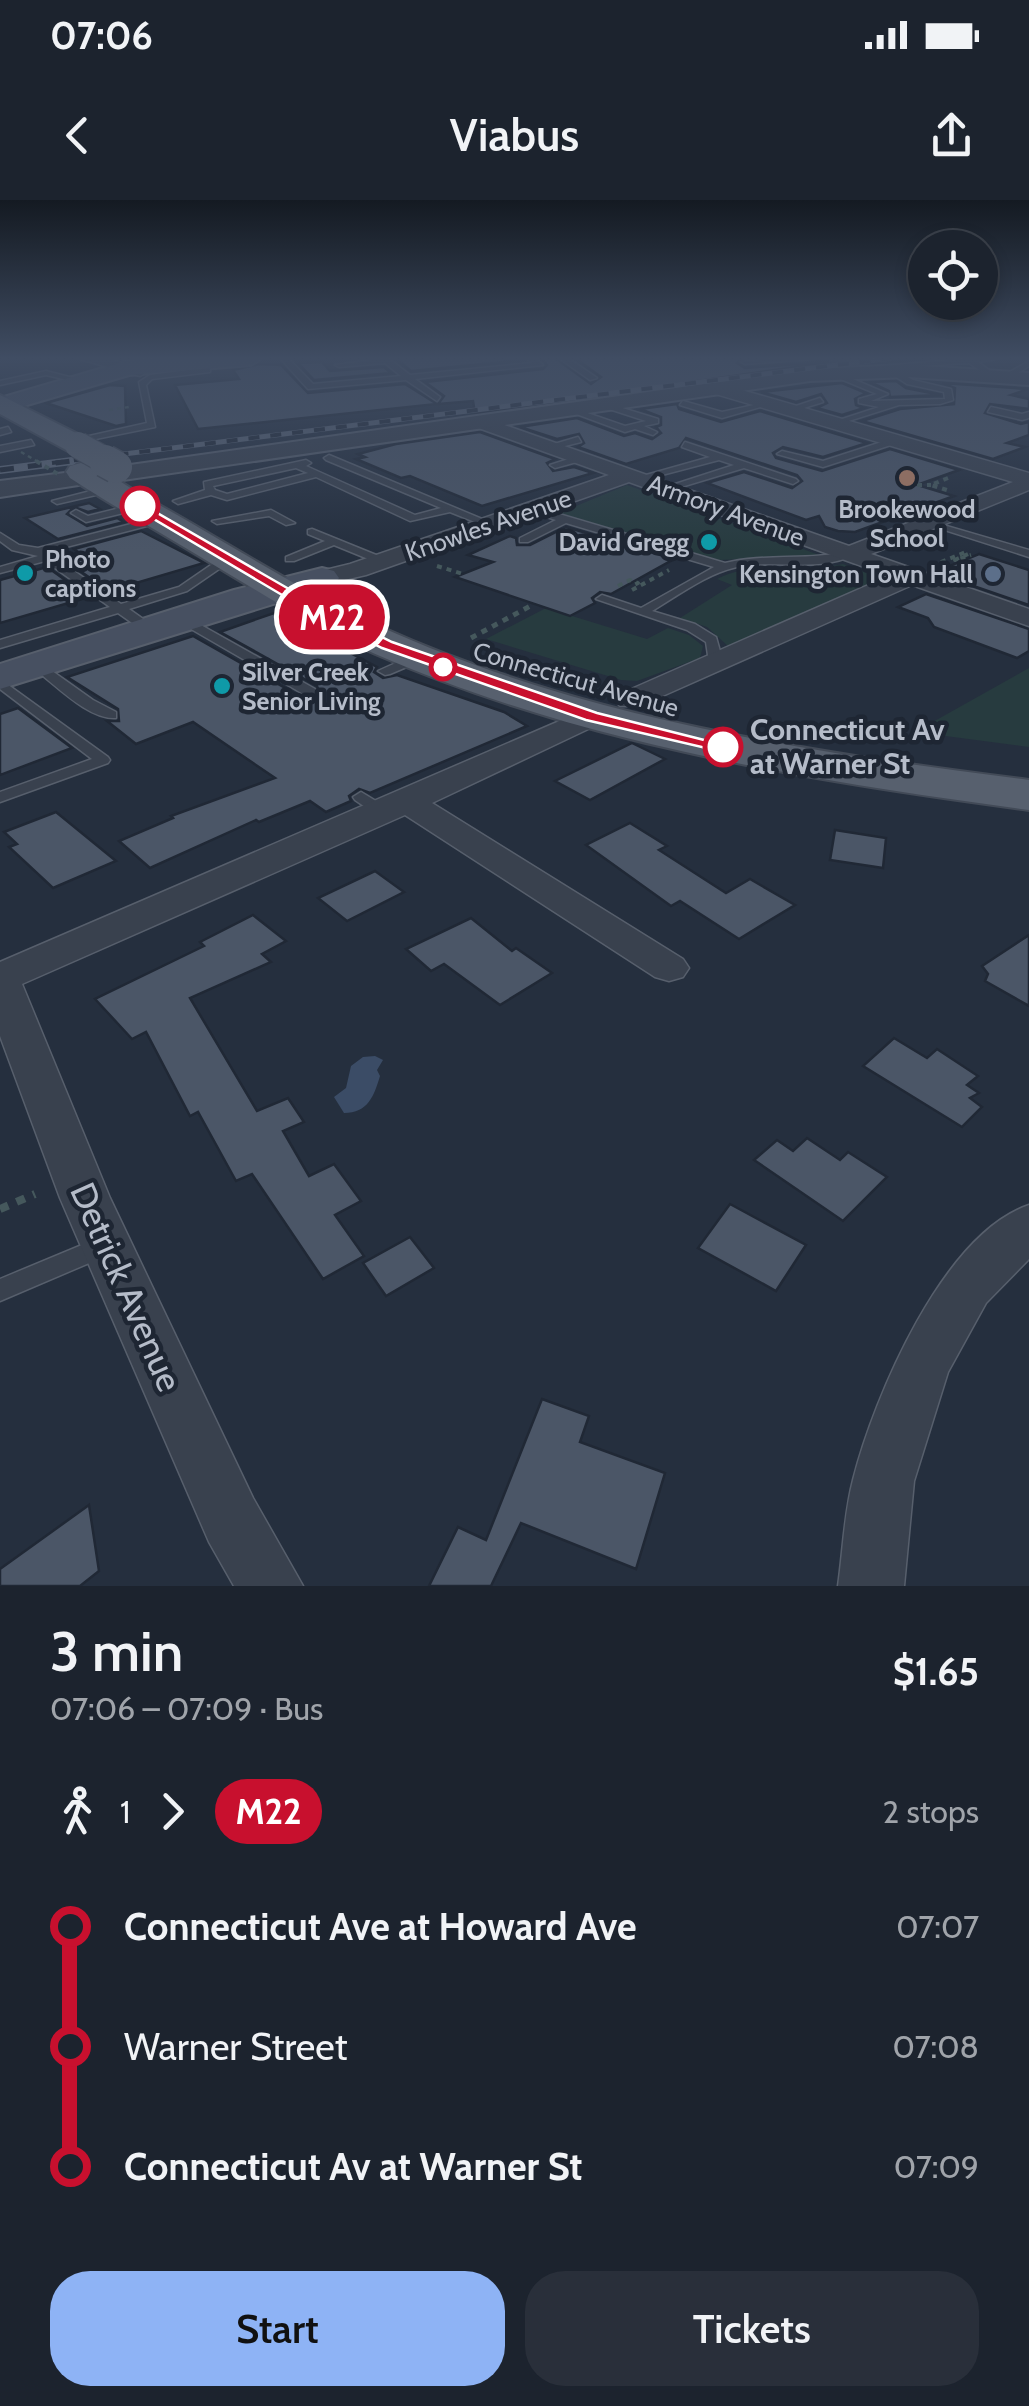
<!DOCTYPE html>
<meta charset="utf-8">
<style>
body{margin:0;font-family:Cabin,sans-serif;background:#292f3a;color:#f1f3f6;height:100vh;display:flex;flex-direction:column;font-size:38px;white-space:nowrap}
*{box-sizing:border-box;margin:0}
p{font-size:32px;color:#a0a4aa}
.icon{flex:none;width:55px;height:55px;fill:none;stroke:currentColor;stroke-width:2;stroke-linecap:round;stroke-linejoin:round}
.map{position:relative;height:1386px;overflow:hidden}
.sheet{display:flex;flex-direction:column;background:#1c232e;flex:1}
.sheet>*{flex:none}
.badge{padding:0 20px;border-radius:32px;font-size:35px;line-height:65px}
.fabs{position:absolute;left:908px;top:30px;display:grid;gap:20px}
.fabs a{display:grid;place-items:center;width:90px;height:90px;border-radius:50%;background:#1c232e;box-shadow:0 5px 15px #0003,0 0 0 2px #3a404a;font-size:50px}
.map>.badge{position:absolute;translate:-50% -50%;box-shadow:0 0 0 5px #fff}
.legs{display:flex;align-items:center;gap:15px;height:110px;padding:0 50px;font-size:32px}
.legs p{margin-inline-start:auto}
.summary{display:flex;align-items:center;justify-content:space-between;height:170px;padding:0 50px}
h1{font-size:55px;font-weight:600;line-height:75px}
.action{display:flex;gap:20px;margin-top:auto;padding:20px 50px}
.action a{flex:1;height:115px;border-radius:40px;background:#8eb3f5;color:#111;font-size:40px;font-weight:600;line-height:115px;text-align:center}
.action a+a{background:#292f3a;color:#f1f3f6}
ul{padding:0 50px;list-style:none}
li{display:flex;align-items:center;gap:35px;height:120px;font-size:38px}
li i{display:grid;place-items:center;width:15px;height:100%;margin:0 12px;background:currentColor}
li i::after{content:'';width:25px;height:25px;margin:-12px;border:8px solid;border-radius:50%;background:#1c232e}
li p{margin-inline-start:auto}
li:first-child i{background:linear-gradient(#0000 50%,currentColor 0)}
li:last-child i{background:linear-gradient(currentColor 50%,#0000 0)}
.status{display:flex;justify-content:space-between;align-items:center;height:70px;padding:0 50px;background:#1c232e;direction:ltr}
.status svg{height:28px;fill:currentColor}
header{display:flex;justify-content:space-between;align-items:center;height:130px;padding:0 50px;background:#1c232e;font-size:45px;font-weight:600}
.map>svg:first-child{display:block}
.green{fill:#273b3f}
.water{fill:#3b4c66}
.building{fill:#4b5667;stroke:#202835;stroke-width:2.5}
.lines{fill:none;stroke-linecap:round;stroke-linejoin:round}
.service-casing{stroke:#575f6c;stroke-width:3}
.minor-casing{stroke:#575f6c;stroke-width:3}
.tertiary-casing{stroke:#575f6c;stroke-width:4}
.secondary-casing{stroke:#575f6c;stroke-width:4}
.primary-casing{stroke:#424a57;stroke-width:4}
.path-far3{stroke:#45585c;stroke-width:2.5;stroke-dasharray:4 4;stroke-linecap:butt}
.path-far2{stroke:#45585c;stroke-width:4;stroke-dasharray:5 5;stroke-linecap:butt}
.path-far1{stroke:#45585c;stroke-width:5;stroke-dasharray:6 6;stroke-linecap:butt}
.path{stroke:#45585c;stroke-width:8;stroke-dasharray:9 9;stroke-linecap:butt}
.service{fill:#39414e;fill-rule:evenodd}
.minor{fill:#39414e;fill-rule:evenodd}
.tertiary{fill:#39414e;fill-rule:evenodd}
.secondary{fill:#475061;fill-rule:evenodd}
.primary{fill:#57606e;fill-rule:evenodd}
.rail-far1-casing{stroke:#5b6575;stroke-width:5}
.rail-casing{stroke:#5b6575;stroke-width:8}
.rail-far1{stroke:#1e2633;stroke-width:4;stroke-dasharray:11;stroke-linecap:butt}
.rail{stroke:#1e2633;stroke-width:5;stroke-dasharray:14;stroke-linecap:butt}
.primary-bridge-far1-casing{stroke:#424a57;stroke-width:28;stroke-linecap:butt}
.primary-bridge-casing{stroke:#424a57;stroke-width:35;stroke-linecap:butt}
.path-bridge-far1{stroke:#45585c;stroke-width:2.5;stroke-dasharray:4 4;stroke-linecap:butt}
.path-bridge{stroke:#45585c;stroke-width:4;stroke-dasharray:5 5;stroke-linecap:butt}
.primary-bridge-far1{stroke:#57606e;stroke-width:26}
.primary-bridge{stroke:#57606e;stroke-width:32}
.line-1{fill:#c8102e;stroke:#fff;stroke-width:2.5}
.education-dot{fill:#8d6e63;stroke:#1e2633;stroke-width:4}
.stop-1-dot{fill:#fff;stroke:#c8102e;stroke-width:5}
.culture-dot{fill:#0f9aa8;stroke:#1e2633;stroke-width:4}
.service-dot{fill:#5c6f8a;stroke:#1e2633;stroke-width:4}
.labels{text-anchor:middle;stroke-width:9;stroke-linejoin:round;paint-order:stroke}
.far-poi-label{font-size:25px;font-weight:bold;fill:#b5bcc9;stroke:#1e2633;text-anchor:end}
.far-street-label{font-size:25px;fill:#b5bcc9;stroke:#1e2633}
.stop-label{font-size:30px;font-weight:bold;fill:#b5bcc9;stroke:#1e2633;text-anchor:start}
.near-street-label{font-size:35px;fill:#b5bcc9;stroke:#1e2633}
</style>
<div class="status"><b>07:06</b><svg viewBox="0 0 49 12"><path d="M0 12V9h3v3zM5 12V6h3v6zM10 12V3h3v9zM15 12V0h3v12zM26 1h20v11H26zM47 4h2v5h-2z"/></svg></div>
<header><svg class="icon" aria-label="back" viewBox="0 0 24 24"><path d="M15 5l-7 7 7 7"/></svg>Viabus<svg class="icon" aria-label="share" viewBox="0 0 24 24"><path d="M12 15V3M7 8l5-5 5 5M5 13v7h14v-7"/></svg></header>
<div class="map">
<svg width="1029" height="1386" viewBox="0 0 1029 1386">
<rect width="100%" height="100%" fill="#252f3e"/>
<g class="green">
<path d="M627,285L822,356L719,360L559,313Z"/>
<path d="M843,364L883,379L729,447L707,427L680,418L732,385L717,379C757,359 800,374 843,364Z"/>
<path d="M546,408L647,439L668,428L689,435L703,446L700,458L637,481L621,480L486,439Z"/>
<path d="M1029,468V547L915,532Z"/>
</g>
<path class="water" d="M375,856L383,860L377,870L380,876C374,896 368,913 344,913L334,897L346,888L351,866L363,857Z"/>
<g class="building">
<path d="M395,158H522L523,160L411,171Z"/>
<path d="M541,158H555L591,184L601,177L575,158H743L737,163L745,168L827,162L831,158L912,160L809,165L475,213L473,201L438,204L444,196L425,182L543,169L547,165Z"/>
<path d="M322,162L330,171L384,167L391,173L314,180L298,163Z"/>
<path d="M259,164L281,165L308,193L405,184L437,204L198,229L175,185L239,179L233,170Z"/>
<path d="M896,181L906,188L941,195L890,197L889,191L870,182Z"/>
<path d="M842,183L866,193L855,199L856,205L864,208L842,215L817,208L827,203L821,194L796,202L761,192Z"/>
<path d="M942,183L1028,189L1011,195L1029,199V209L990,204L985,213L1021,224L1029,222V235L1007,243L1025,247L993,259L862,221L900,209L954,204L955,188Z"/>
<path d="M110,185L125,186L126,224L116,226L46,203Z"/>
<path d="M677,204L679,209L721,222L760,211L867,243L823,257L783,247L773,253L776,258L822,271L890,249L959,270L917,285L954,296L855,332L838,331L825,327L819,316L806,320L707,283L744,272L792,288L802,281L797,275L686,238L679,248L626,264L578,247L584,243L579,234L557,239L520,227L577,218L624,236L635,233L652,239L661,233L656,227L661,225V217L640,209Z"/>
<path d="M480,232L555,259L547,263L553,271L574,267L593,273L482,306L410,276L401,278L356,259L365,257L358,254L396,244Z"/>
<path d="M89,303L100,309L88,312L74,307L67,314L87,326L117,318L124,322L58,339L25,318Z"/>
<path d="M566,327L674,359L611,394L600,392L592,398L595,403L570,416L455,377L493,362L468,355L510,336L516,338L517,345H530Z"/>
<path d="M141,331L204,363L109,391L67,362L85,357L74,349Z"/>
<path d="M979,354L1029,370V405L956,380L964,376L942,369Z"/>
<path d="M47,367L89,397L0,423V380Z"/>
<path d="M926,394L1029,429V451L1017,458L934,427L928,418L898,407Z"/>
<path d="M274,413L377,467L374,472L383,478L397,475L504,512L527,526L370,593L359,589L349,596L351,601L326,612L310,601L259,622L256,620L150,668L119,641L173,618L171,616L275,578L193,522L136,544L107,521H119L118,509L67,477L193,436L303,498L315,499L320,494L317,486L220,432Z"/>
<path d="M18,508L72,548L0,575V514Z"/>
<path d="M632,543L665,559L590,600L555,581Z"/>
<path d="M56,612L116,661L53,688L9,647L17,644L4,632Z"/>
<path d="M630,623L667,646L659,650L726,693L750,679L795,705L739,739L680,701L671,706L586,645Z"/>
<path d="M835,630L886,638L883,668L830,660Z"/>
<path d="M375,671L404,692L347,721L318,698Z"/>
<path d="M253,715L286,741L262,754L271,762L190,798L257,911L288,898L304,922L283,931L309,976L334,964L361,1001L335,1015L364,1056L323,1079L252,974L236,981L198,912L190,916L146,832L132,839L95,799L204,746L200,742Z"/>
<path d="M471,718L512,751L516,748L552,773L500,805L444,764L431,771L406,749Z"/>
<path d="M1029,735V806L985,781L988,774L982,766Z"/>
<path d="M894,838L927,858L937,849L978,876L967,885L979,893L970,898L982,907L962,927L863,866Z"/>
<path d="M807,938L840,960L848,952L887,977L843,1021L754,960L777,940L793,951Z"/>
<path d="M730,1004L806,1045L776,1091L698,1048Z"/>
<path d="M410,1037L434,1068L386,1096L363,1063Z"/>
<path d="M542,1199L589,1216L580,1242L665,1273L636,1369L521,1323L491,1386H429L458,1327L486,1340Z"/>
<path d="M89,1305L99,1371L80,1386H0V1369Z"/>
</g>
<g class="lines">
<g class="service-casing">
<g id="service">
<path d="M213,158L220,159L210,168V172L152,179L146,185L155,227L71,244L67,241L147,223L139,182L150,175L203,168Z"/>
<path d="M280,158H288L313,184L401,176L385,163L339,167L335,165L388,158L410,175L532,163L526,158H535L543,165L415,179L440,197L437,201L406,180L308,189Z"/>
<path d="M559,158H568L597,178L590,180Z"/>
<path d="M780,158H827L745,164L741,162Z"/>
<path d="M977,158H1002L978,162L989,170L984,176L980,174L981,171L969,163L886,168L882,166Z"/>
<path d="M1029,161V166L1010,178L1003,176Z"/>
<path d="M893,169L913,180L951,189L953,200L940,204L899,205L833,226V222L879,207L859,203V199L877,194L831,175L834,171L888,194L871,201L945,199L944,192L907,184L890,173Z"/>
<path d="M46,171L85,181L81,183L46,175L0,185V181Z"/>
<path d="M820,198L823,202L788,213L784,210Z"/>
<path d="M683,201L722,212L767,202L771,204L722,218L680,205Z"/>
<path d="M603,202L658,219V223L644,226L657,232L653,235L635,229L625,232L563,209L570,207L625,226L646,221L600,206Z"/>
<path d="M991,207L1022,214L1029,212V218L1022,220L988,212Z"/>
<path d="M8,227L11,232L0,235V229Z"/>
<path d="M578,237L581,242L549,250L544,247Z"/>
<path d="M894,238L897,243L823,267L777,254L782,251L823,261Z"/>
<path d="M31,240L34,245L0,252V246Z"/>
<path d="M685,242L796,279L798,281L793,284L744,268L668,291L663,288L734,265L719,260L639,281V277L710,257L682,247Z"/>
<path d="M329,255L494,324L485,326L450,312L410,321L316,277L227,300L211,295L178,304L173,301L205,290L204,282L306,260L311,263L306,266L415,315L441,308L326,260L324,258ZM296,268L308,273L227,294L215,290L213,286Z"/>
<path d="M581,255L586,258L584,260L555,268L550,265Z"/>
<path d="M110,286L113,287V291L57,304L52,301Z"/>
<path d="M140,303L144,304V308L86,322L71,313L76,310L88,316Z"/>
<path d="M532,306L725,363C766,353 808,361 850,351L856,354C820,373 776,359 737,367C706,374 679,395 652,411L695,424L716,437L723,462L716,466L709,462L706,442L687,430L596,399L602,395L641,408L714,367L566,323L528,342H520V338L556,320L528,311L527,309Z"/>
<path d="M271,310L295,323L286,325L269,316L217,324L212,321Z"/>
<path d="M162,316L167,319L166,321L47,352L121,404L179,387L211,365L233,358L239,361L219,369L187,391L129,409L153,426V432H145L118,413L0,448V440L110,407L45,361L0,373V367L38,356L12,350L0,341V333L19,345L38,348Z"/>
<path d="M926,320L1029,350V357L926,324Z"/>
<path d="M312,329L386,359L388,361L378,363L334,345L294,361H286V357L325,341L308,334V330Z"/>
<path d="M183,415L315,489L317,492L315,495H305L179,422L177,419Z"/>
<path d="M418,453L425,457L423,460L390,474L385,475L378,471Z"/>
<path d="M38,461L93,500L116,512V518C88,520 55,484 33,468L31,465Z"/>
<path d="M0,479L108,557L110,560L108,563L0,602V592L92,559L0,489Z"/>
<path d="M361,592L389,609L391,612L389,615H377L355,600L353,597Z"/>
<path d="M106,1035L115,1038L118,1045L115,1052L0,1101V1079Z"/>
</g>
</g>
<g class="minor-casing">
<g id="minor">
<path d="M76,158H105L148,171L140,176Z"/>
<path d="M709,184H721L1029,273V290L871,354L1029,409V426L912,385L640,506H620L615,500L620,494L889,376L629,282L366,375L322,385L310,378L313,373L350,364L609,275L473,226V218L479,216L849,346L1013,282L709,192Z"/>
<path d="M592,507L603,510L607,516L603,522L432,603L683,759L689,768L683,777L669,781L655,777L405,615L22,784L110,998L253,1298L303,1386H234L209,1342L60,998L0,836V762Z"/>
<path d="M1029,1005V1059L986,1103L948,1172L914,1281L904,1386H838C843,1351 844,1314 853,1280C874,1197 943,1034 1029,1005Z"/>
</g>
</g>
<g class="tertiary-casing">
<g id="tertiary">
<path d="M908,165L1029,173V185L908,177L810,181L123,280L111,273L123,266L810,169Z"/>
<path d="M89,270L98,272L101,277L98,282L0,297V281Z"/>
</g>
</g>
<g class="secondary-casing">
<g id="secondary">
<path d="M167,158H262L251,165L129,175L0,213V198L127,161Z"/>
<path d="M322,368L334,371L339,378L334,385L0,489V464L234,390Z"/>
</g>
</g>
<g class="primary-casing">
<g id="primary">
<path d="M0,195L88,239L92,245L88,251H68L0,214Z"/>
<path d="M81,263C106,269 131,290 154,302C230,344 302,392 381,427C585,519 808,552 1029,580V610C806,580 581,544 373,453C310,425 253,388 194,353C153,328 111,305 70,278L66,272L70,266Z"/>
</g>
</g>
<path class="path-far3" d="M109,210L129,207"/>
<g class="path-far2">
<path d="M948,278L931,285L950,291"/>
<path d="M917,285H931"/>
<path d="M968,354L955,360L971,355"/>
<path d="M941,362L966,352"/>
<path d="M437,366L463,374"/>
<path d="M618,386L630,380L638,383L632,386"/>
<path d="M632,390L669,370"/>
</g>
<path class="path-far1" d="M471,438L534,404"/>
<path class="path" d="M0,1009L35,994"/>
<use href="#service" class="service"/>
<use href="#minor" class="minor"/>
<use href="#tertiary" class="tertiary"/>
<use href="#secondary" class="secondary"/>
<use href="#primary" class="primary"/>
<g class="rail-far1-casing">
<path id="rail-far1" d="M52,263L892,158"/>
</g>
<g class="rail-casing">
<path id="rail" d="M0,270L72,261"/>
</g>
<use href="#rail-far1" class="rail-far1"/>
<use href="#rail" class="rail"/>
<g class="primary-bridge-far1-casing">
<path id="primary-bridge-far1" d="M78,245L110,263"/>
</g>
<g class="primary-bridge-casing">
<path id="primary-bridge" d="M105,261L116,267"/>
</g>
<path class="path-bridge-far1" d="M21,252L40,263"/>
<path class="path-bridge" d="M36,261L58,274"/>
<use href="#primary-bridge-far1" class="primary-bridge-far1"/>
<use href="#primary-bridge" class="primary-bridge"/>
</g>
<linearGradient id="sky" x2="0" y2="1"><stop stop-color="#141a22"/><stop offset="0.45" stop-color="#404d63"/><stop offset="1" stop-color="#404d63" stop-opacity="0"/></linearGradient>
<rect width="1029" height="352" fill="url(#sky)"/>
<path class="line-1" d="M140,303L308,400L392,442L597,513L732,547L723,552L586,520L382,448L299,405L135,308Z"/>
<circle class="education-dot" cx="907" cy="278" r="10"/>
<g class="stop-1-dot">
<circle cx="140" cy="306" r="18"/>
<circle cx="443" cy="467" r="12"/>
<circle cx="723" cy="547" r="18"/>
</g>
<g class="culture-dot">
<circle cx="709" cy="342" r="10"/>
<circle cx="25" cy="373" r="10"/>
<circle cx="222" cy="486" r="10"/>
</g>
<circle class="service-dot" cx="993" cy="374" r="10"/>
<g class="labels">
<g class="far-poi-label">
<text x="907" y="318" text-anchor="middle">Brookewood<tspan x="907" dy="29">School</tspan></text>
<text x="689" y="351">David Gregg</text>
<text x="45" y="368" text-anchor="start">Photo<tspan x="45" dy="29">captions</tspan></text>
<text x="973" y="383">Kensington Town Hall</text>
<text x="242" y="481" text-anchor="start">Silver Creek<tspan x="242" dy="29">Senior Living</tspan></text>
</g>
<g class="far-street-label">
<text transform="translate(726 310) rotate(20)" y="9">Armory Avenue</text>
<text transform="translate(488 325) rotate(-19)" y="9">Knowles Avenue</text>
<text transform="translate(576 479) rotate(16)" y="9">Connecticut Avenue</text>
</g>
<g class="stop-label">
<text x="750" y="540">Connecticut Av<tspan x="750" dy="34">at Warner St</tspan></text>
</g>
<g class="near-street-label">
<text transform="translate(126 1087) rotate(66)" y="12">Detrick Avenue</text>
</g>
</g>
</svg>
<div class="fabs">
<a><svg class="icon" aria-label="locate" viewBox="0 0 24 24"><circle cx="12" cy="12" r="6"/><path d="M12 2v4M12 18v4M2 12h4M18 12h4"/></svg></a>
</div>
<b class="badge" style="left:332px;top:417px;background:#c8102e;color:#fff">M22</b>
</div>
<section class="sheet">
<div class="summary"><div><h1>3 min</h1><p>07:06 – 07:09 · Bus</p></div><b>$1.65</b></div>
<div class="legs"><svg class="icon" aria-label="walk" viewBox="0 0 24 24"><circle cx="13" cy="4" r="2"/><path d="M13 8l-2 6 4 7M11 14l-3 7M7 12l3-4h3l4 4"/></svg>1<svg class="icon" aria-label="forward" viewBox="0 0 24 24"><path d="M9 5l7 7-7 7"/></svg><b class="badge" style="background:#c8102e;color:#fff">M22</b><p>2 stops</p></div>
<ul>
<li><i style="color:#c8102e"></i><b>Connecticut Ave at Howard Ave</b><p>07:07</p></li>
<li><i style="color:#c8102e"></i><span>Warner Street</span><p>07:08</p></li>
<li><i style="color:#c8102e"></i><b>Connecticut Av at Warner St</b><p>07:09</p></li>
</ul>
<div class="action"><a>Start</a><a>Tickets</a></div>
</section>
